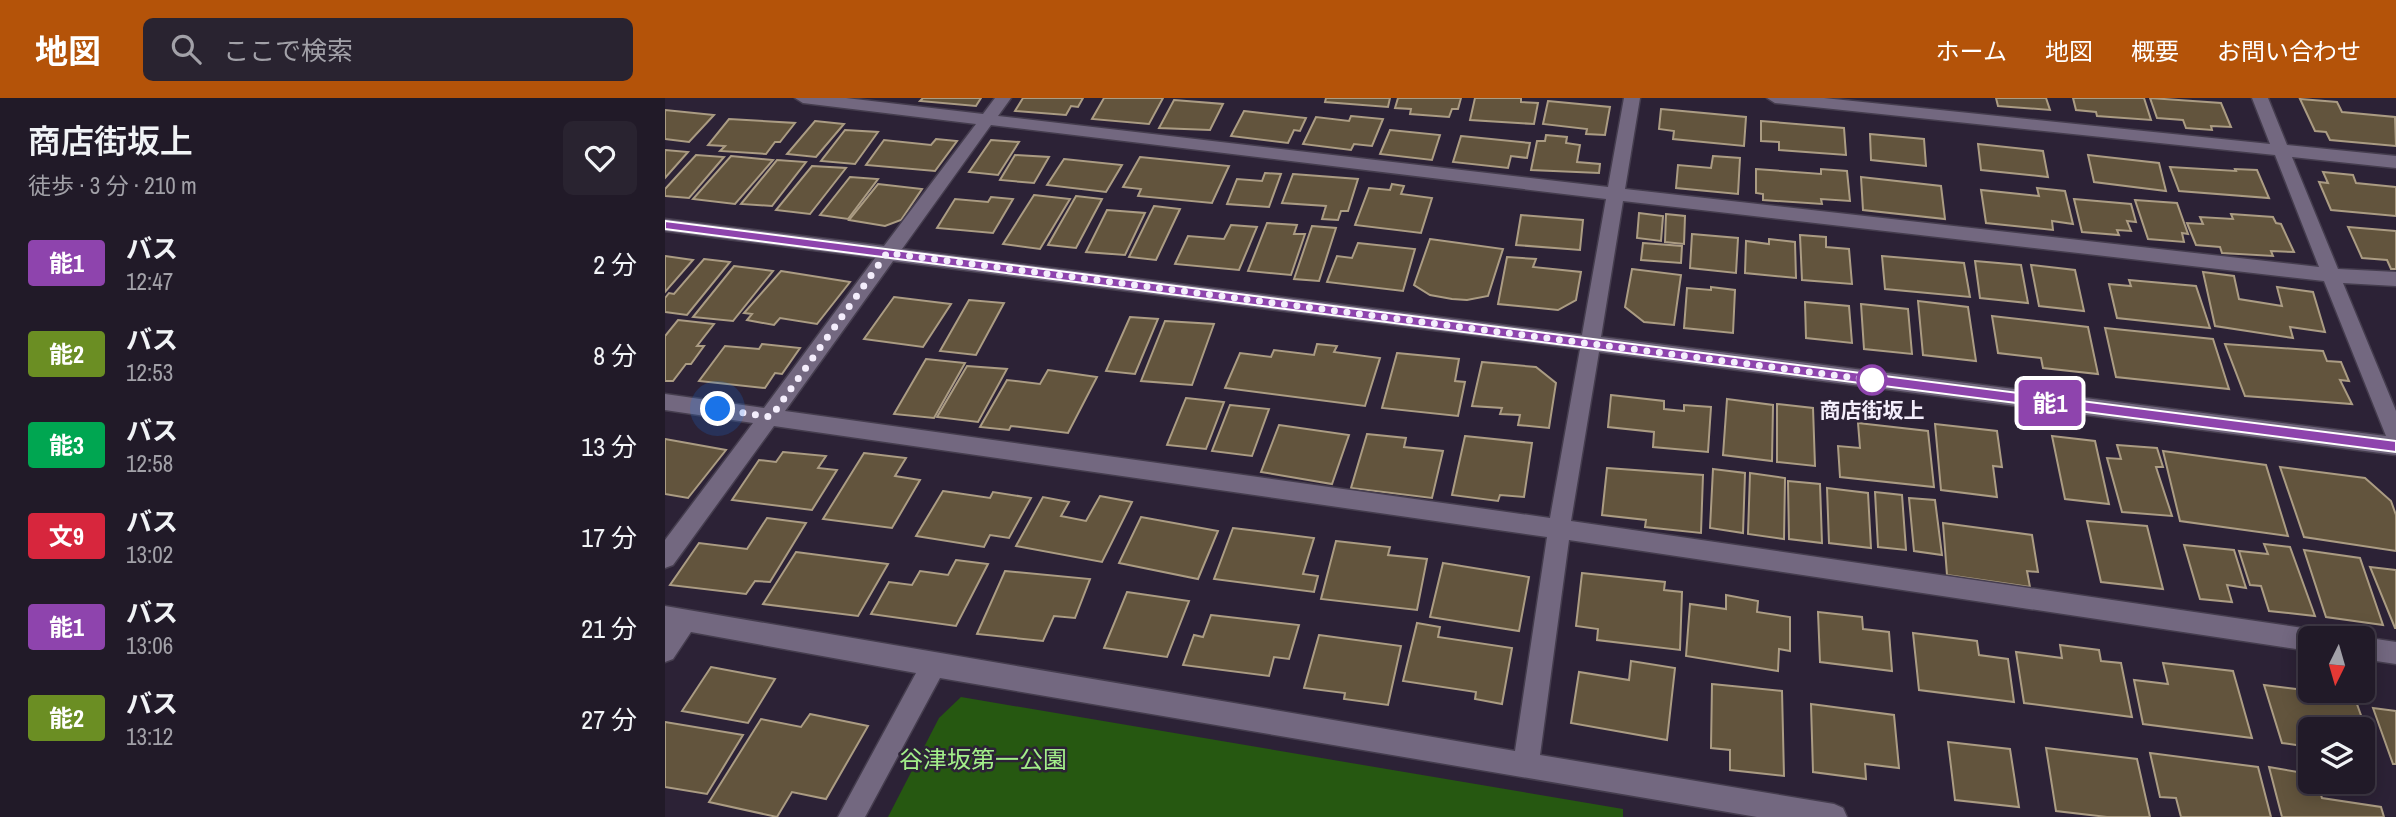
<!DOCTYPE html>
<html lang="ja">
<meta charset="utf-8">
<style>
body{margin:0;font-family:"Archivo Narrow","Noto Sans JP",sans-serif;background:#292330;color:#f1f3f6;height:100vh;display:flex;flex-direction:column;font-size:26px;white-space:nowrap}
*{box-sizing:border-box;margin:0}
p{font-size:23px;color:#a2a1a8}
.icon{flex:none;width:38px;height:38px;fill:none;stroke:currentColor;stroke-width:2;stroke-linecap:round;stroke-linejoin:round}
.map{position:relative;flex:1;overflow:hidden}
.side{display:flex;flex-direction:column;background:#211a28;width:665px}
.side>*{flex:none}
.badge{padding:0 14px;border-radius:5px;font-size:24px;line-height:46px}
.needle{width:46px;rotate:185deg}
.controls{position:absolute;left:1633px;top:528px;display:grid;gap:14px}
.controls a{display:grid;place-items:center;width:77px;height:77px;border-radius:10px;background:#211a28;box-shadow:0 4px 18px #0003,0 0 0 2px #3e3845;font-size:35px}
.you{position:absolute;width:35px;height:35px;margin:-18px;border:5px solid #fff;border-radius:50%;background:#1a73e8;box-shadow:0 0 0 10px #1a73e833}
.map>.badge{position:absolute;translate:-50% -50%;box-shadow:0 0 0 4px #fff}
.round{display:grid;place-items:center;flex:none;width:74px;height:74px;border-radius:10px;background:#292330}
.summary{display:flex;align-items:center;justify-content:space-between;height:119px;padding:0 28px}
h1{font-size:33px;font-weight:600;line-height:52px}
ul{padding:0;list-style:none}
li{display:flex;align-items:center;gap:21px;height:91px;padding:0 28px}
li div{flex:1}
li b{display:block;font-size:26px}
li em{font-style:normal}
li .badge{min-width:77px;font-weight:700;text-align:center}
header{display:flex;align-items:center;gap:42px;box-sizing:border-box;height:98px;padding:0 35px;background:#b45309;color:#fff}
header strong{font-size:33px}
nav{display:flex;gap:38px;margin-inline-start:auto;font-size:24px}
.search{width:490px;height:63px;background:#292330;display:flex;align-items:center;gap:18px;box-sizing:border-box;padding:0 24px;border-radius:10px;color:#a2a1a8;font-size:26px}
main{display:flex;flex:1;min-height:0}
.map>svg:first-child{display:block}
.green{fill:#265811}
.building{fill:#62543d;stroke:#ab9c83;stroke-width:2}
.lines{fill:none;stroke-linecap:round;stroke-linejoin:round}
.minor-casing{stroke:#453d4e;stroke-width:3}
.minor{fill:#736880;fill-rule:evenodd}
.line{fill:#8e44ad;stroke:#fff;stroke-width:2}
.walk{stroke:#f4eefc;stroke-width:7;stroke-dasharray:0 12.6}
.stop-dot{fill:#fff;stroke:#8e44ad;stroke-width:3.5}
.labels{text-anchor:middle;stroke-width:5;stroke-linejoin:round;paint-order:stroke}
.stop-label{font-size:21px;font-weight:bold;fill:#f4eefc;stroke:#2c2236}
.near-park-label{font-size:24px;fill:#a3ef8a;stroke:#2c2236}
</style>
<header>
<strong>地図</strong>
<div class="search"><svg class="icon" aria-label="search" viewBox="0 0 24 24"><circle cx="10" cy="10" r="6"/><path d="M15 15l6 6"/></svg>ここで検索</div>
<nav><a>ホーム</a><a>地図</a><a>概要</a><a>お問い合わせ</a></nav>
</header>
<main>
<section class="side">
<div class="summary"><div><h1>商店街坂上</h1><p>徒歩 · 3 分 · 210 m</p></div><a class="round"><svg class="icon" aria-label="heart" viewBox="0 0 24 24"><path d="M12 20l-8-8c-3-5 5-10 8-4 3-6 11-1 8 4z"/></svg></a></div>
<ul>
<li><span class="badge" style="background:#8e44ad;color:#fff">能1</span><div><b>バス</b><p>12:47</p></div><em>2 分</em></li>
<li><span class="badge" style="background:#6b8e23;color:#fff">能2</span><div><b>バス</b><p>12:53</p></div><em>8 分</em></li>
<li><span class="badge" style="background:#00a651;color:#fff">能3</span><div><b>バス</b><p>12:58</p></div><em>13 分</em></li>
<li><span class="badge" style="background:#d7263d;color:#fff">文9</span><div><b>バス</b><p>13:02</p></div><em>17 分</em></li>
<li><span class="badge" style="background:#8e44ad;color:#fff">能1</span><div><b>バス</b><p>13:06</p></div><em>21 分</em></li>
<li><span class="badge" style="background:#6b8e23;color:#fff">能2</span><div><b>バス</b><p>13:12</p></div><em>27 分</em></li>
</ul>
</section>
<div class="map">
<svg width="1731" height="719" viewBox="0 0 1731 719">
<rect width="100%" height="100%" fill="#2c2236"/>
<path class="green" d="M296,599L958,711V719H223L274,620Z"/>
<g class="building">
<path d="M258,0H316L311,8L255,3Z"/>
<path d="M358,0H418L413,9L406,8L401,17L350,13Z"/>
<path d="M439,0H498L484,26L427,21Z"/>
<path d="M661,0H725L723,9L660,4Z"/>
<path d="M733,0H796L793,11H787L784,19L745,16L746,11L730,10Z"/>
<path d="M810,0H856V4L873,5L869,26L805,22Z"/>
<path d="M1331,0H1381L1385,12L1333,8Z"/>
<path d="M1408,0H1479L1486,22L1432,18L1431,14L1411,12Z"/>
<path d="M1485,0L1556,5L1566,29L1546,28L1547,32L1521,30L1518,22L1492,20Z"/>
<path d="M1635,1L1672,4L1677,14L1730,19L1731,48L1665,42L1661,34L1650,33Z"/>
<path d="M509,2L558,6L545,32L494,30Z"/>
<path d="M883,3L945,9L940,37L921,36L922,31L878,26Z"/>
<path d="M996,11L1081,19L1079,48L1008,41L1009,33L994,31Z"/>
<path d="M0,12L49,17L24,44L0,41Z"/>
<path d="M579,13L641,20L635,33L629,32L623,45L566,38Z"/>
<path d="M686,18L718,21L707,48L689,46L686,52L638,46L651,19L684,23Z"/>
<path d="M64,21L130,25L115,44H110L101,56L55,53L60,48L43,47Z"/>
<path d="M150,23L179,26L151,59L122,56Z"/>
<path d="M1096,23L1179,30L1181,57L1114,52V44L1096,43Z"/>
<path d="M180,32L213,34L190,66L156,63Z"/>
<path d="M725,32L775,37L767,62L715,56Z"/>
<path d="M1205,36L1259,41L1261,68L1206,62Z"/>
<path d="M881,37L902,39L901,45L915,47L912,64L935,66L934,75L866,72L872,43H880Z"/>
<path d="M796,38L865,45L862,60L846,58L843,70L788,64Z"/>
<path d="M271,41L292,43L270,73L201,67L219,42L266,47Z"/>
<path d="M326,42L354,44L333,77L304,74Z"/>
<path d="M1313,46L1378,53L1383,79L1316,72Z"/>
<path d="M0,52L23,54L0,80Z"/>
<path d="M31,57L59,59L24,100L0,98V91Z"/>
<path d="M350,57L384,59L369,85L335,82Z"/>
<path d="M1423,57L1494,65L1501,93L1429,84Z"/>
<path d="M66,58L108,62L70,106L28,101Z"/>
<path d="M1048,58L1075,60L1073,96L1011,90L1013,67L1046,70Z"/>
<path d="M475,59L564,68L547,105L473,98L476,91L458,89Z"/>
<path d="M399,61L457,67L441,94L382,87Z"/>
<path d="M112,62L141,64L107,108L76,106Z"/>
<path d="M147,68L181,70L145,116L111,112Z"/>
<path d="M1505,69L1571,73L1570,71L1592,72L1604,100L1514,93Z"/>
<path d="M1091,71L1156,76V71L1182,73L1185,103L1156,101L1157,106L1098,102V96L1091,95Z"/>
<path d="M1658,74L1688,77L1691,85L1731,89V118L1666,112L1654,84L1663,85Z"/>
<path d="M600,75L616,76L604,109L562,106L572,81L597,83Z"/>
<path d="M628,76L693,81L683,113H676L673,122L657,121L661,108L617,105Z"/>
<path d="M185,79L213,81L183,121L155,117Z"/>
<path d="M1196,79L1276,88L1280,121L1198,112Z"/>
<path d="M213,86L257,91L236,122L220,128L184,122Z"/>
<path d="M727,86L739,88L736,96L767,100L756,135L690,127L704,90L725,92Z"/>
<path d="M1372,90L1400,93L1408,126L1387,123L1388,132L1321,125L1316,92L1374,98Z"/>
<path d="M369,97L405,101L375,151L338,146Z"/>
<path d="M411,98L437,101L411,150L383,147Z"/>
<path d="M326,99L348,101L328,135L272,130L290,101L323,104Z"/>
<path d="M1409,101L1466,106L1471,124L1462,123L1466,133L1452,132L1454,137L1417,134Z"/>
<path d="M1470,102L1512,105L1523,136L1517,135L1519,144L1483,141Z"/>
<path d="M489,108L515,111L491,162L464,159Z"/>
<path d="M442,112L480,115L460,157L421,154Z"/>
<path d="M974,115L998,118L996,143L972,140Z"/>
<path d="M1001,116L1020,118L1019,146L1000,144Z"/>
<path d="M1566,116L1608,119L1611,125L1616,126L1629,154L1606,153L1608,158L1557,155L1555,149L1531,147L1522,125L1538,126L1535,119L1568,121Z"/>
<path d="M856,117L918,122L915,152L851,147Z"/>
<path d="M602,125L632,127L629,136H640L626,177L583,173Z"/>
<path d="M566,127L592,129L574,172L510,166L523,138L559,141Z"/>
<path d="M647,128L671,130L654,183L629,181Z"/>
<path d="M1683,129L1731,133V171H1726L1722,162L1697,160Z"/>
<path d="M1027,136L1073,140L1071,175L1025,170Z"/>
<path d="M1135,137L1161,139V149L1184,151L1187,186L1137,182Z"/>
<path d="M765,141L838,151L823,198L802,202L787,201L765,197L749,187Z"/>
<path d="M1104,141L1130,144L1131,180L1080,175L1081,143L1104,146Z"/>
<path d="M693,145L750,151L738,193L662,184L672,158L687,160Z"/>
<path d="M978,145L1017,148L1016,165L976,162Z"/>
<path d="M0,158L28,162L0,194Z"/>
<path d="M1217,158L1299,165L1305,199L1220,191Z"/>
<path d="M842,159L871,161L868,169L916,174L911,202L893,212L833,206Z"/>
<path d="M39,161L65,164L22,217L0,214V200L4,195L9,196Z"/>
<path d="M1310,163L1356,167L1363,205L1315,200Z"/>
<path d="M1366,167L1410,172L1419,213L1374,208Z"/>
<path d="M69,168L108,173L68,223L28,219Z"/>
<path d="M967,171L1016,177L1009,227L979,224L960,209Z"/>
<path d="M116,173L185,184L152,226L115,220L109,227L82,222L87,216L79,215Z"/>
<path d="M1538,174L1569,178L1574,201L1617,208L1612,189L1648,194L1660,234L1625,229L1628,240L1550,228Z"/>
<path d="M1464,182L1531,188L1545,230L1452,220L1444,186L1466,188Z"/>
<path d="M1046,189L1070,192L1068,235L1019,230L1022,190L1046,192Z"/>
<path d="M229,199L286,206L258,249L199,241Z"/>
<path d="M304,202L339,205L311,257L275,253Z"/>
<path d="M1253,203L1303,209L1311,263L1258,257Z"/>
<path d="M1140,204L1184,208L1187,245L1141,240Z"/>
<path d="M1196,206L1243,211L1247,256L1199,251Z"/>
<path d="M1327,218L1423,229L1433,276L1378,270L1376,260L1333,255Z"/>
<path d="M465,219L493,221L470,276L441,273Z"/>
<path d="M13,222L49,226L32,248H39L26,266H21L8,283H0V238Z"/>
<path d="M500,223L549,226L527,287L476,283Z"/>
<path d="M1440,230L1548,241L1564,291L1451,279Z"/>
<path d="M97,246L135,250L117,276L110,275L100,290L34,283L60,248L94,251Z"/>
<path d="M652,246L672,248L669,254L715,260L700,308L560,290L575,255L606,259L609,252L649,257Z"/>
<path d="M1560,246L1658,253L1662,263L1676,264L1684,283L1675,282L1687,306L1580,298Z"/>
<path d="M732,255L794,261L790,283L800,284L793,318L717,310Z"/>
<path d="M261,261L300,265L269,320L229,316Z"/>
<path d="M817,264L871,269L891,285L884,330L853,327L855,317L835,316L837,310L807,308Z"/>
<path d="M302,268L342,271L313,324L272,319Z"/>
<path d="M383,272L432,279L403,335L346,328L344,332L315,329L342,282L375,286Z"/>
<path d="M946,297L999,303V311L1019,313V307L1046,309L1043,354L988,349L989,334L943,329Z"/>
<path d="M521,300L559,304L541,351L502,347Z"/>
<path d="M1062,301L1108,307L1107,363L1058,357Z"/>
<path d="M1112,306L1148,310L1150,368L1112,364Z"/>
<path d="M565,307L604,311L587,358L547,353Z"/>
<path d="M1193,325L1263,333L1269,389L1175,379L1173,348L1195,350Z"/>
<path d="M1270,326L1332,333L1337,369L1328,368L1332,399L1276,392Z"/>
<path d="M614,327L684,337L667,386L596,374Z"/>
<path d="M702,336L741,340L739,349L778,353L767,400L686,390Z"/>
<path d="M800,338L867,345L859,399L835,397L833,403L787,397Z"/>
<path d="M1387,338L1430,343L1444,406L1400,401Z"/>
<path d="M0,341L61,352L23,400L0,396Z"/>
<path d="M1452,347L1492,350L1498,369H1491L1507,418L1457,414L1442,360L1456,361Z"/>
<path d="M1498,353L1601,367L1623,438L1515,423Z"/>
<path d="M118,354L161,358L153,370L172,372L147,412L67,402L94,362L111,364Z"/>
<path d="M199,355L241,360L230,378L255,382L227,430L158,421Z"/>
<path d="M1615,369L1700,380L1726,403L1731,417V453L1639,439Z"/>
<path d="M942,370L1038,377L1036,435L980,429L981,422L937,417Z"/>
<path d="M1048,371L1080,375L1078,435L1045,430Z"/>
<path d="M1085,375L1120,380L1119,441L1083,436Z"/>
<path d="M1123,383L1155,386L1157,445L1124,441Z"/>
<path d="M1162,390L1203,395L1206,450L1164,445Z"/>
<path d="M278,393L325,400L328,394L366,400L344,440L325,437L319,449L251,438Z"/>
<path d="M1210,394L1237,397L1241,452L1213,449Z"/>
<path d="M435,398L467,404L437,464L351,448L378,399L404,404L396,418L421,423Z"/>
<path d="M1244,400L1270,402L1277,457L1249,453Z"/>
<path d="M476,419L553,433L533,481L454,465Z"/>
<path d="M102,420L141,425L105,484L90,483L81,496L5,487L34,445L82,451Z"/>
<path d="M1422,423L1482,428L1498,491L1436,484Z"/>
<path d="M1278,425L1367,437L1373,474L1362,473L1365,489L1282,477Z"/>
<path d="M568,430L649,440L638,476L653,478L649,494L549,481Z"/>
<path d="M671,443L725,449L723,457L762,461L752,512L656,501Z"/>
<path d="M1599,446L1625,449L1650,518L1604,513L1596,488L1585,487L1574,453L1603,456Z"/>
<path d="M1519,447L1569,452L1581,490L1562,487L1567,504L1535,501Z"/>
<path d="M1639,452L1695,460L1718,527L1661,519Z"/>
<path d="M131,454L223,466L193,518L98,506Z"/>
<path d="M291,462L323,466L291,528L206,516L224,484L247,487L255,473L283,477Z"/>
<path d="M778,465L864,479L854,533L765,519Z"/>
<path d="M1705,469L1731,472V530H1730Z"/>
<path d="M340,473L425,481L410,520L389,518L378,543L312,536Z"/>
<path d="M917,475L1000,484L999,492L1017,494L1015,552L932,542L933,531L911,528Z"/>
<path d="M462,494L524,503L502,559L439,550Z"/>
<path d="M1061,497L1093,503L1092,514L1125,519V553L1114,551L1113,573L1021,558L1025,506L1061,511Z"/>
<path d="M1153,514L1197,519L1198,531L1224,534L1227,573L1155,564Z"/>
<path d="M546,517L634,527L624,561L609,559L604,578L518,567L529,537L538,539Z"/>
<path d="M752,525L775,529L773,539L847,550L837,606L810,601L811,594L738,583Z"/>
<path d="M1248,535L1312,543L1314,557L1343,561L1349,604L1254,592Z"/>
<path d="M654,537L736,548L723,607L679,601L680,595L639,590Z"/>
<path d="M1395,547L1434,552L1436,563L1456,565L1467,619L1359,605L1351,554L1397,560Z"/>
<path d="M966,563L1010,570L1002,642L906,625L914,574L964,582Z"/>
<path d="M1498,565L1568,573L1587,640L1478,626L1469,582L1503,586Z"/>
<path d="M46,569L110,581L83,625L17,613Z"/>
<path d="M1047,586L1117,593L1119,678L1065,672V652L1046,650Z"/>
<path d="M1599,587L1689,598L1710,656L1698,655V632H1645V649L1617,645Z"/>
<path d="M1146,606L1229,617L1234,670L1200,666L1201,681L1148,674Z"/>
<path d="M1708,610L1731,613V666H1728Z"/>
<path d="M145,616L203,628L161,701L127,694L112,719L44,704L96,621L136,629Z"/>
<path d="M0,624L78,637L42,696L0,689Z"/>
<path d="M1283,644L1345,651L1354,709L1290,702Z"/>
<path d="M1381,650L1472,661L1485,719H1442L1391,713Z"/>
<path d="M1485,655L1593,669L1606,719H1516L1511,700L1495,699Z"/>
<path d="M1604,669L1645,676V684H1652L1657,700L1716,709L1719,719H1617Z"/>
</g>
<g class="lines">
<g class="minor-casing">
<g id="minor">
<path d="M130,0H181L318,16L330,0H346L333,18L943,89L959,0H975L960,91L1654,169L1610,57L1110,5L1102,0H1159L1605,46L1587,0H1603L1622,47L1731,58V70L1627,59L1673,171L1731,174V188L1678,185L1731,313V357L934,254L906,423L1645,531L1653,534L1656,541H1645V553L904,442L875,657L1169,706L1178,710L1182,719H1092L275,580L200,719H173L251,575L26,534L8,561L0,564V508L850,653L882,439L109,328L8,467L0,470V442L88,325L0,312V296L99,310L210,160L0,133V121L219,148L311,26L138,5ZM326,27L941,101L917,237L237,151ZM958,103L1659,183L1721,338L936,239ZM228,163L915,251L885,420L120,313Z"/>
<path d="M1698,539L1731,544V566L1698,561V541H1693Z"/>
</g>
</g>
<use href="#minor" class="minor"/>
</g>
<path class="line" d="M0,123L1731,343V354L0,131Z"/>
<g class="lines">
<path class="walk" d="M53,311L106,319L222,155L1207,282"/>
</g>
<circle class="stop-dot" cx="1207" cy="282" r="14"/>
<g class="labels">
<g class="stop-label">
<text x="1207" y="320">商店街坂上</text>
</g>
<g class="near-park-label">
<text x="318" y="670">谷津坂第一公園</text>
</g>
</g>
</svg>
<div class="controls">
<a><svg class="needle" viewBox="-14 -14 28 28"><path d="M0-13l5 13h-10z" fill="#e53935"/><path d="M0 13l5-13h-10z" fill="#a2a1a8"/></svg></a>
<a><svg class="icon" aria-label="layers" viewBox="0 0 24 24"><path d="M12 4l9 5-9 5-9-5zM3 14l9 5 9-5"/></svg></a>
</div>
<div class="you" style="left:53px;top:311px"></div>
<b class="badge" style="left:1385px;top:305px;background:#8e44ad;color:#fff">能1</b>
</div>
</main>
